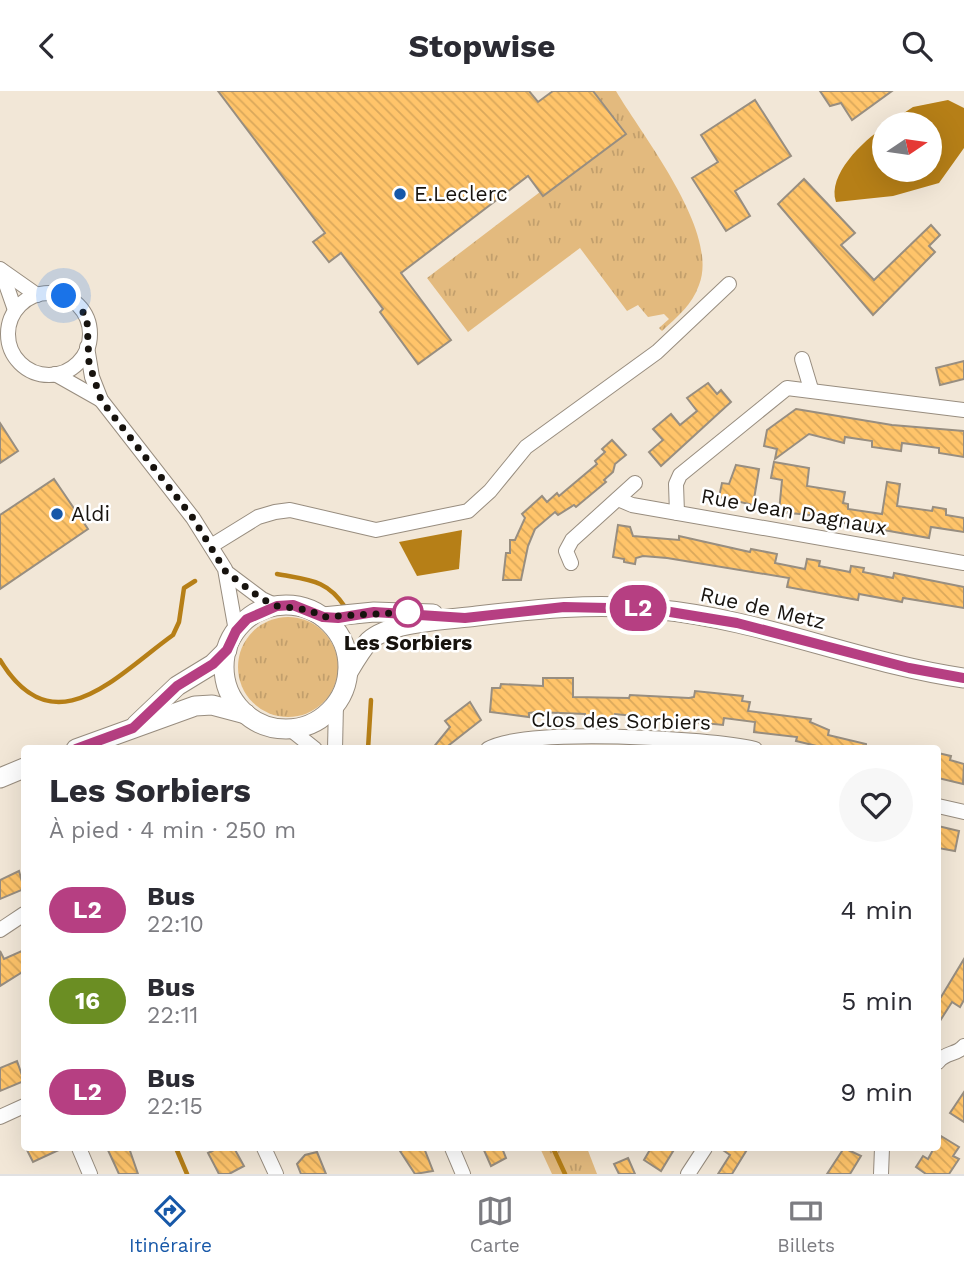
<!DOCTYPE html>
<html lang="fr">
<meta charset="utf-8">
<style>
body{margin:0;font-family:"Work Sans",sans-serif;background:#f7f7f7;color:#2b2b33;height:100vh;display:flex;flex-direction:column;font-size:26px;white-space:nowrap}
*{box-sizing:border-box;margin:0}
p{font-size:23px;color:#7c7c81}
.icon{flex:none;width:38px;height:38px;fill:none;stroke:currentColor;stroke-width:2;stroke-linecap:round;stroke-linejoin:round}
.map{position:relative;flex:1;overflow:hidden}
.details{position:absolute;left:21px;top:654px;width:920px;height:406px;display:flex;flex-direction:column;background:#fff;border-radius:7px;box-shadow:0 7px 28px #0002}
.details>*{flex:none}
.badge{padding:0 14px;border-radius:23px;font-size:24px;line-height:46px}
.needle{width:46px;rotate:77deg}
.fabs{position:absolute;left:872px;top:21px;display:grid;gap:14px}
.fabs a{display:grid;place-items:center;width:70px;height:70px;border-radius:50%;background:#fff;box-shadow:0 7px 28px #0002;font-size:35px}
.you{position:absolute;width:35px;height:35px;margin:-18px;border:5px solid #fff;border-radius:50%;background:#1a73e8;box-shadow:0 0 0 10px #1a73e833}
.map>.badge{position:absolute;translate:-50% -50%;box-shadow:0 0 0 4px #fff}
.round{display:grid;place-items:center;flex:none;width:74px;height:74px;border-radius:37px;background:#f7f7f7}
.summary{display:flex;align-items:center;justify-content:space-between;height:119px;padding:0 28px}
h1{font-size:33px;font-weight:700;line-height:52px}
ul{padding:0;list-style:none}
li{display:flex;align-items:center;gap:21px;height:91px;padding:0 28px}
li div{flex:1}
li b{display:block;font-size:26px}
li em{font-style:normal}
li .badge{min-width:77px;font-weight:700;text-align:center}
header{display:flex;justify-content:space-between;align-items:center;height:91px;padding:0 28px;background:#fff;font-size:32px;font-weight:700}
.dock{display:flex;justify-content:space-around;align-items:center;height:98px;border-top:2px solid #e1e1e2;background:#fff;font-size:19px;color:#7c7c81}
.dock a{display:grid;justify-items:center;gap:4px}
.dock .on{color:#1758a8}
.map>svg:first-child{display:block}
.grass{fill:url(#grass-tufts)}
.water{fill:#b67f17}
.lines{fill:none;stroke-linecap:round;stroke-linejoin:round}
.stream{stroke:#b67f17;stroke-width:4.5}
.building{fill:url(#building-back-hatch);stroke:#988e80;stroke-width:2}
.minor-casing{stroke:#988d7f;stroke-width:16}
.secondary-casing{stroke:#988d7f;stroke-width:21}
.minor{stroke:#fff;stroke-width:14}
.secondary{stroke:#fff;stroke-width:19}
.line-casing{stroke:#fff;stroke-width:16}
.line{stroke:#b63f82;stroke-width:10}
.walk{stroke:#17130e;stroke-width:7;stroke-dasharray:0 12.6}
.poi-dot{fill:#1758a8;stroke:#fff;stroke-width:2.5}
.stop-dot{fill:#fff;stroke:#b63f82;stroke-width:3.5}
.labels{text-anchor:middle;stroke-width:5;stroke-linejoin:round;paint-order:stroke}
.poi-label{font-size:21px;fill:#17130e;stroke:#fff;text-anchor:start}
.street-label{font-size:21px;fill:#17130e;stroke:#fff}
.stop-label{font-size:21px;font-weight:bold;fill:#17130e;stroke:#fff}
</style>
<header><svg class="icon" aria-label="back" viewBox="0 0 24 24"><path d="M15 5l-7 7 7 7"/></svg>Stopwise<svg class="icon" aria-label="search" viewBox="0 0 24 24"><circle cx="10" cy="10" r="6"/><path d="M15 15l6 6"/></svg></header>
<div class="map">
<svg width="964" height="1083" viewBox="0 0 964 1083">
<defs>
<pattern id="grass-tufts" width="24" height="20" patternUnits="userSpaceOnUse" patternTransform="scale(1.75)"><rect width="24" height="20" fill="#e3ba7e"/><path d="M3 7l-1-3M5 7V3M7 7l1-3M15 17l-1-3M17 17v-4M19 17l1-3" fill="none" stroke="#c29f6c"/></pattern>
<pattern id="building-back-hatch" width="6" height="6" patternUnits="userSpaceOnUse" patternTransform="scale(1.75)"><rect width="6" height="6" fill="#ffc46a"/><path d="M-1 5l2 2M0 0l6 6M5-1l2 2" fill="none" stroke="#daa85b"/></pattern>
</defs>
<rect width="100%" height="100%" fill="#f2e7d7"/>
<g class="grass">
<path d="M593,0H616C643,46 720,141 699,194C692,214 677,226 662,240L659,237L669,228L664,223L648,226L638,214L627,220L580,157L468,241L427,187L540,101L543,105L625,44Z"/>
<circle cx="288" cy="576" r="50"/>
<path d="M540,1057H587L597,1083H552Z"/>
</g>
<g class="water">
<path d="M948,9L964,17V57L939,92L893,105L836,111C827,84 863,50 884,36V79H929V33H887L913,16Z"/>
<path d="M462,439L459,478L417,485L399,451Z"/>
</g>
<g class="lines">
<g class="stream">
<path d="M277,483C308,489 327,488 345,516"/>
<path d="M0,569C54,658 117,584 173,544L179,531L184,497L195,490"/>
<path d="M368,658L371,609"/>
<path d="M176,1057L187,1083"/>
<path d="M553,1057L565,1083"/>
</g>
</g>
<g class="building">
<path d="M218,0H529L538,11L553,0H593L626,43L543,105L528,85L401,182L451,249L418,273L380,221L383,218L341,162L329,171L313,151L325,142Z"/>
<path d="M820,0H892L852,29L841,12L830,15Z"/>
<path d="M755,9L791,65L735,100L750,125L726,140L692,87L718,71L701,44Z"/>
<path d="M804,88L855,142L841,154L874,189L931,134L940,144L929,155L935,161L873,224L778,113Z"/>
<path d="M964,270V288L940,294L936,277Z"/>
<path d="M708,292L717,303L721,299L731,311L661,375L649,361L663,349L653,338L671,323L680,334L697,320L687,307Z"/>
<path d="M796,318L892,334L964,340V366L939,362V357L902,352L901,360L872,356V350L845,346L844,352L809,343L775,368L777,358L764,355L767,339Z"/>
<path d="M0,332L18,360L0,372Z"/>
<path d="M612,349L626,364L615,373L613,381L604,389L606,391L576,416L574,414L558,424L555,421L535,438L528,455L521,489H503L506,462H510V449H515L525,427L522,423L542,405L547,411L557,402L559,405L597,373L595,370L605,361L602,358Z"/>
<path d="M774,371L809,377L807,395L845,401L843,412L848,413V418L882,423L887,391L900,393L897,415L932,420L933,416L946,418V424L964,427V441L931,436L929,447L832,430V426L779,421L782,389L771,387Z"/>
<path d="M736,374L759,378L753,414L719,406L722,392L729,393Z"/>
<path d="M54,388L88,438L0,498V424Z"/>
<path d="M618,434L630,436L633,445L679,449V445L750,461L751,458L777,463L775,472L805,478L807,468L820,470L819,475L850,481L851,475L864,477L863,481L893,487L894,482L964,496V517L903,507L902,511L859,503L858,509L787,496L789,487L667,467L643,465L636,467L635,473L624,471V468L613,466Z"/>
<path d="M543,587H573V606L629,607L630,604L689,607L694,606L695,600L743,605L742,610L750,611L748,620L811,628L810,631L829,639L828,644L866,653V658H829L796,650L797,646L754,641L755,631L724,627L723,634L615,623L614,627L607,629L585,628V623L535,621L529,622V626L490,621L492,597H500L501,593L543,595Z"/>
<path d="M470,611L481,629L444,658H432L450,636L445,630Z"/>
<path d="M938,662L951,665L950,669L964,673L963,693L938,687Z"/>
<path d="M938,735L959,740L955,760L938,757Z"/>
<path d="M19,780L24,798L0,808V789Z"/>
<path d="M24,859V880L0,895V860L4,868Z"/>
<path d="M964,868V909L960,916L952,911L938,933V911Z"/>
<path d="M17,970L24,990L0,1000V977Z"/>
<path d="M964,1001V1031L950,1022Z"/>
<path d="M941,1045L959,1056L953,1065L959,1068L949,1083H926L916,1076L923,1065L928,1068L934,1057H938Z"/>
<path d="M26,1057H63L33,1071Z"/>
<path d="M107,1057H129L138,1083H119Z"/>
<path d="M218,1057H234L244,1075L229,1083H219L208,1062Z"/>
<path d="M408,1057H424L433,1080L415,1083L400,1060Z"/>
<path d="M483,1057H502L506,1067L491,1075Z"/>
<path d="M651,1057H675L661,1080L644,1069Z"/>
<path d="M720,1057H748L732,1083H718L730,1064Z"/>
<path d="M844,1057L861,1065L850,1083H827Z"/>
<path d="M317,1061L326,1083H301L297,1073L305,1064Z"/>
<path d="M628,1067L635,1083H619L614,1073Z"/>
</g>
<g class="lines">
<g class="minor-casing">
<g id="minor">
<path d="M0,178L37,204"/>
<path d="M1,179L15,219"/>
<circle cx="49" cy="243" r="41"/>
<path d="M87,256L92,286L101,309L193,427L225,478L236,540"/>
<path d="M802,268L811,298"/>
<path d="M55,283L101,309"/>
<path d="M618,408L632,414L964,472"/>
<path d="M677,422L676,393L680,384L787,297L964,319"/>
<path d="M211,455L258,426L275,421L290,419L376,439L468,420L490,400L526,356L657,261L729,193"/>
<path d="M571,472L566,460L572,449L635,392"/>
<path d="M226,481L262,508L277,515"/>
<path d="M290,638L315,658"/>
<path d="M335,658L336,613"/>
<path d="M488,658C525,636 709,647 755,658"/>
<path d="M938,715L964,721"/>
<path d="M0,839L24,823"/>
<path d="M938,971C945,961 957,964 964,955"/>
<path d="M0,1026L24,1015"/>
<path d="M79,1057L90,1083"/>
<path d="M264,1057L276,1083"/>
<path d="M452,1057L463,1083"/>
<path d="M688,1083L705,1057"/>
<path d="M881,1083L882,1057"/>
</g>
</g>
<g class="secondary-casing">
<g id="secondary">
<circle cx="286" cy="576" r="62"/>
<path d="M323,526L374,521L433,523"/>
<path d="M348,581C354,571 361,559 369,550C391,530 448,529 477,525C535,518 594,512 652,518C759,527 859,572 964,587"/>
<path d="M136,634L177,595L213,573L227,559"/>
<path d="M76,658L195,615L212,614L246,623"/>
<path d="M0,687L24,677"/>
</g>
</g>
<use href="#minor" class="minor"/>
<use href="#secondary" class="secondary"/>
</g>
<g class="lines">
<g class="line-casing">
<path id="line" d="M76,658L133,637L177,595L213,573L227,559L236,540L247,528L277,515L293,514L323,526L338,527L374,521L465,527L564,516L652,518L737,532L909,577L964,587"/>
</g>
<use href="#line" class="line"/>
<path class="walk" d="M64,205L82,219L87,229L89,272L101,309L193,427L226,481L262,508L277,515L309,519L323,526L408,521"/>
</g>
<g class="poi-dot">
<circle cx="400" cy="103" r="7"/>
<circle cx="57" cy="423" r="7"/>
</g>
<circle class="stop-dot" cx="408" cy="521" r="14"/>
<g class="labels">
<g class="poi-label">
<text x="414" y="110">E.Leclerc</text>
<text x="71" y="430">Aldi</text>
</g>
<g class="street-label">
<text transform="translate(794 421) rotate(10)" y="7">Rue Jean Dagnaux</text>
<text transform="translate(763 517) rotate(13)" y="7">Rue de Metz</text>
<text transform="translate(621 630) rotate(1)" y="7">Clos des Sorbiers</text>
</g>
<g class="stop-label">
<text x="408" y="559">Les Sorbiers</text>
</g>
</g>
</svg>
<div class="fabs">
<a><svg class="needle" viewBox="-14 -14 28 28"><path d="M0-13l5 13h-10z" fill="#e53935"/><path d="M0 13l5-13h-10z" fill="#7c7c81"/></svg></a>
</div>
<div class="you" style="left:64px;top:205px"></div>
<b class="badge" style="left:638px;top:517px;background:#b63f82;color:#fff">L2</b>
<section class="details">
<div class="summary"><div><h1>Les Sorbiers</h1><p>À pied · 4 min · 250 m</p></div><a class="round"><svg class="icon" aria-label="heart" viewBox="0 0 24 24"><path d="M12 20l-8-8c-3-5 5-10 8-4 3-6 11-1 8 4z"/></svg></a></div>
<ul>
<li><span class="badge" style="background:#b63f82;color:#fff">L2</span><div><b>Bus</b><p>22:10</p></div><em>4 min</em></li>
<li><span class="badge" style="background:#6b8e23;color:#fff">16</span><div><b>Bus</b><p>22:11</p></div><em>5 min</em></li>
<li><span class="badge" style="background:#b63f82;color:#fff">L2</span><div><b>Bus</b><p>22:15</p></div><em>9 min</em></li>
</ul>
</section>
</div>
<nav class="dock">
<a class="on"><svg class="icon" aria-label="directions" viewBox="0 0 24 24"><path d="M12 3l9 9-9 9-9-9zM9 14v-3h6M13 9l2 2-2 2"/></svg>Itinéraire</a>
<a><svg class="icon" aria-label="map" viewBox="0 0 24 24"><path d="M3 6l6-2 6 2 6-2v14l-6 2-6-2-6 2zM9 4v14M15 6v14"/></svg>Carte</a>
<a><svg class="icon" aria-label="tickets" viewBox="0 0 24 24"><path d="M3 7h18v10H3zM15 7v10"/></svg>Billets</a>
</nav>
